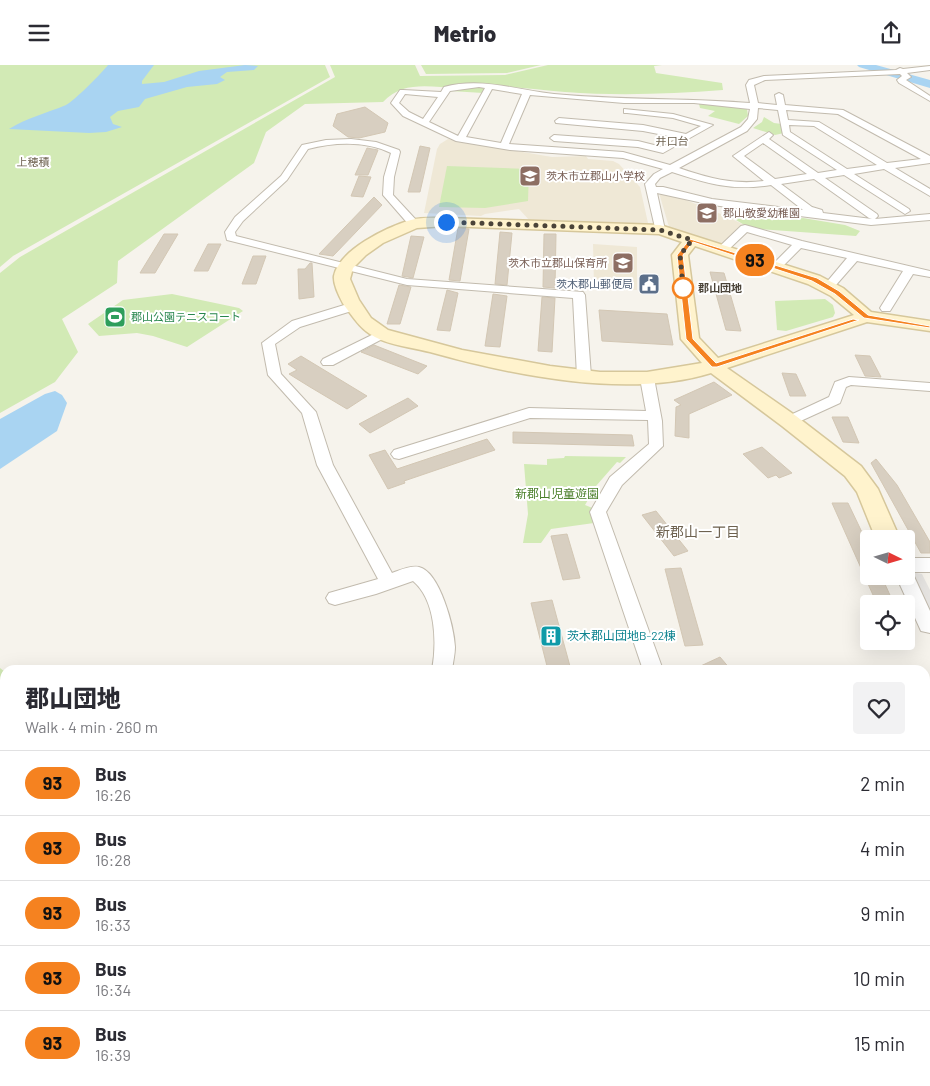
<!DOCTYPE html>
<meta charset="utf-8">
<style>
body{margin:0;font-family:Barlow,"Noto Sans JP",sans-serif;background:#f2f2f3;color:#2b2b33;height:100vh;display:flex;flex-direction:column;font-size:19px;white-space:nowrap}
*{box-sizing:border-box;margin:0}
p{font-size:16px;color:#7c7c81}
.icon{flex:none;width:28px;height:28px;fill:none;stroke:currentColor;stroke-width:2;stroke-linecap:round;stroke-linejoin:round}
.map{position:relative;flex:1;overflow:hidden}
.details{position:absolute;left:0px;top:600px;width:930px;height:421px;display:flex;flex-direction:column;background:#fff;border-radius:15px 15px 0 0;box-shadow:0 5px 20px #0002}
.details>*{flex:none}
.badge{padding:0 10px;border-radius:16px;font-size:18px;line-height:32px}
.needle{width:32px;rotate:95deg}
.controls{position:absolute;left:860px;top:465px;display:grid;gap:10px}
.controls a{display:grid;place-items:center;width:55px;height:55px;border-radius:5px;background:#fff;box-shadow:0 5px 20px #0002;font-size:25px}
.you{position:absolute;width:25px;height:25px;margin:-12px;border:4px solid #fff;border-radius:50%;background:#1a73e8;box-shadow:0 0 0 8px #1a73e833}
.map>.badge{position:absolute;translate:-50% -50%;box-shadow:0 0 0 2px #fff}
.round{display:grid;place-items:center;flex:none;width:52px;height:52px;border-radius:5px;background:#f2f2f3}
.overview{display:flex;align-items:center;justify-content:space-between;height:85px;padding:0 25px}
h1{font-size:24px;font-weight:800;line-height:38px}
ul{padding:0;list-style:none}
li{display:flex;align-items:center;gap:15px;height:65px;padding:0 25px;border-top:1px solid #e1e1e2}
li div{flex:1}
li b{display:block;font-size:19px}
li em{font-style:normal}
li .badge{min-width:55px;font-weight:700;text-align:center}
header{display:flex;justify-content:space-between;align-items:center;height:65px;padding:0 25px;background:#fff;font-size:22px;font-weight:800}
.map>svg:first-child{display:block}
.education{fill:#efe8d6}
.green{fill:#d2eab5}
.parking{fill:#e5e3e0}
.water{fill:#a9d4f2}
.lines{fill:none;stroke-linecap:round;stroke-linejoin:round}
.river{fill:#a9d4f2;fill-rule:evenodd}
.building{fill:#d8cfc1;stroke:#d3c7b4}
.street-casing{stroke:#c2bbae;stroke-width:2}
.secondary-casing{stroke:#d6c79b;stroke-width:3}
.street{fill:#fff;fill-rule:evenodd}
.secondary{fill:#fff3cd;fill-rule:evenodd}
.line{fill:#f58220;stroke:#fff}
.walk{stroke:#4b4439;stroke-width:5;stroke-dasharray:0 9}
.stop-dot{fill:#fff;stroke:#f58220;stroke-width:2.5}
.labels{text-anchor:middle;stroke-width:4;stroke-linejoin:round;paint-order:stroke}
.far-neighbourhood-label{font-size:11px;fill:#6e6250;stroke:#fff}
.far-education-label{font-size:11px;fill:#785e54;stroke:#fff;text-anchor:start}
.far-service-label{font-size:11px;fill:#4e5e75;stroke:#fff;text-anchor:end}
.far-stop-label{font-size:11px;font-weight:bold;fill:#4b4439;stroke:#fff;text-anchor:start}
.far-leisure-label{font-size:11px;fill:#27864d;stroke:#fff;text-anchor:start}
.park-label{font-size:12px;fill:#4a7f2a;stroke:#fff}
.culture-label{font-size:12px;fill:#0d838f;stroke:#fff;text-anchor:start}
.neighbourhood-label{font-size:14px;fill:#6e6250;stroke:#fff}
</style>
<header><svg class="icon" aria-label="menu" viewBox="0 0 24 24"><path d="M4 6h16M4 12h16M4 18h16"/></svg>Metrio<svg class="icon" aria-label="share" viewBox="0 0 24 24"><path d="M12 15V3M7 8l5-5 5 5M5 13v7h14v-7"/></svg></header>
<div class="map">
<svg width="930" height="1021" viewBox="0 0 930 1021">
<rect width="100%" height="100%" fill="#f6f3ec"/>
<g class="education">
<path d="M448,74L552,92L586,91L588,94L613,96L619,99L640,122L648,158L638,160L530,156L519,144L485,149L481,151L424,148L437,84L440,79Z"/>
<path d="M663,126L726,151L744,160L726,179L712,178L676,167L669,162L659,128Z"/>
<path d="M593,179L637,182V225L601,223L594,221Z"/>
</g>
<g class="green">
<path d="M0,0H325L330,12L13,191L0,202Z"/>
<path d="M330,0H415L420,11L505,10L548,0H662L654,1L656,8L722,18L723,25C670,29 618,31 565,27C538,25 512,21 484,21L486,23L483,28L451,26L458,23C430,22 403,15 383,37L305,39L266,67L254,98L118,196L117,218L62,254L78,287L55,317L0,348V208L20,192L335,12Z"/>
<path d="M421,0H541L507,8L426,9Z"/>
<path d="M699,39L744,42L747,44L748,51L739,59L708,51L715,46L700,43Z"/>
<path d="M764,52L774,58L782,59L784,68L775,70L753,63L762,57Z"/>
<path d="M447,101L529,104L528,136L485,143L439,142Z"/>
<path d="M731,152L786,155L803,153L845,160L860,166L856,171L758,164L746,161Z"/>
<path d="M172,229L239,243L243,246L187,282L153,271L137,268L99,271L88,259L123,235Z"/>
<path d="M825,234L833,240L835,248L833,252L786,266L777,265L775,236Z"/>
<path d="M565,391L626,392L620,398L617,397L596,421L585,440L595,444L594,458L551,464L541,478H523L528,449L524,399L547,400V394L564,393Z"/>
<path d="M0,603L5,607V1016H120V1021H0Z"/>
</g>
<path class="parking" d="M909,507L922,509L930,525V550Z"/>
<g class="water">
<path d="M108,0H154L142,16V19L164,17L199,6L245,0L258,1L254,5L227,7L220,12L225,15L217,19L187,22L145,34L139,42L118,46L110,52L113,59L122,62L106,67L89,68L9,64C26,53 47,48 66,40C74,36 102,8 108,0Z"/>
<path d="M55,326L62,330L67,338L57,366L0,404V354L45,329Z"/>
</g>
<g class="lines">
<path class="river" d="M857,0H876L930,15V23L859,2Z"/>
</g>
<g class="building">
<path d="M365,42L388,58L385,67L359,73L348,72L333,61L337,49Z"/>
<path d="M420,81L430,83L420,127H408Z"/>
<path d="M367,83L378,85L368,110H355Z"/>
<path d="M359,111L371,112L363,132L351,131Z"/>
<path d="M374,132L382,140L333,191L319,189Z"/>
<path d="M458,163L469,164L460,216L449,215Z"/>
<path d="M500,167L512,168L507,220L495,219Z"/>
<path d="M164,169H178L155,208H140Z"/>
<path d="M544,169H556L555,223L543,222Z"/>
<path d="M411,171L424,172L413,213L402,211Z"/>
<path d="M208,179H221L208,206H194Z"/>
<path d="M253,191H266L256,219H242Z"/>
<path d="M310,198H312L314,232L299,234L298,204H305Z"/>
<path d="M710,207L724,208L741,266L726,265Z"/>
<path d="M399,220L411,222L400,259H387Z"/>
<path d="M447,225L458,228L450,266L437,265Z"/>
<path d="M493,229L507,231L500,282L485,281Z"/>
<path d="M542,232L555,233L552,287L538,286Z"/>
<path d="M599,245L667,249L673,280L602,276Z"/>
<path d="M374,280L427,301L418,309L361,287Z"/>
<path d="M855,290L870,291L881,312L865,311Z"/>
<path d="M301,291L367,331L347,344L310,322L289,309L297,305L288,299Z"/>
<path d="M782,308L796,309L806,331H790Z"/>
<path d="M714,317L732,330L689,349V373L675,371L676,342L681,340L674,335Z"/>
<path d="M408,333L418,341L370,368L359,359Z"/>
<path d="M832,352H848L859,378L843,377Z"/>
<path d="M513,367L632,370L634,381L513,378Z"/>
<path d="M487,374L495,385L404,416L405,418L388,424L369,390L385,385L397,404Z"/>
<path d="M762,382L792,408L779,413L776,410L768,413L743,389Z"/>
<path d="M876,394L897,420L930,477V488H921L871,398Z"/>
<path d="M832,438H848L869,482V516L884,517L894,539H877Z"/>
<path d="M656,446L688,486L674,491L642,450Z"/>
<path d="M567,469L580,513L563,515L551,471Z"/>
<path d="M681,503L703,580L685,581L665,504Z"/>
<path d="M552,535L571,605H548L531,538Z"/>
<path d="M720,592L731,605H692Z"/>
</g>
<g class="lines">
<g class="street-casing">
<g id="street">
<path d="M930,1V5L907,8L911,12L906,15L930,31V36L899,18L897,15L902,11L900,9L765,15L754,20L758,38L777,40L775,30L779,28L783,30L785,40L843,45L930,91V98L895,103L930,124V131L884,104L854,109L909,144L910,146L905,149L844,110L825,113L877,149L878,151L875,154L930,149V155L871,160L712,140L657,128L665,165L660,168L656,167L645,119L654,109L663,104L623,93L510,85L456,76L403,51L391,38L400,25H403L441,27L444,22C481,12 517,25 554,29C619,35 684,33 750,38L746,20L749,15L764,11L896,5L900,3L903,4ZM479,22L485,23L458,71L429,57L450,26ZM492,24L522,29L501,78L466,72ZM405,29L438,32L423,54L409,47L399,38ZM530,30L624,38H694L750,44L748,54L741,62L670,100L623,87L509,79ZM758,43L778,45L783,70L837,105L818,108L769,74L773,70L769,67L733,91L764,116C733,120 708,113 679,103L747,66L757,54ZM786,45L838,49L921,94L887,98L819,57L788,55ZM789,60L814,61L877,100L847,104L790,67ZM763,78L807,109L775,114L744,91ZM672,107C709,119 731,126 771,120L803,145L712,134L663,122H656L655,119L660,113ZM814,114L869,153L872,154L823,148L822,145L812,142L781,119Z"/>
<path d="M624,44L673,49L713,60L663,88L638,82L554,76L550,73L554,70L638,76L662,82L679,73L643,66L556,58L555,56L559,53L643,60L686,69L701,61L673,53L627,48H624Z"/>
<path d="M351,74L376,77L399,85L400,87L394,112L393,130L418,157L419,159L418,161H410L383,130L384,112L391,88C366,76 335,77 308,84L287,115L243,156L235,167L236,171L407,214L583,227L585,230L591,311L589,314L584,315L577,311L573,233L407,220L227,175L225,167L235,152L281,111L302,80L326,75Z"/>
<path d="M745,160L802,176L930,206V212L913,209L890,246H882L880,243L903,206L857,196L836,220L832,221L826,218L847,193L801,183L784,200H776L774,198L792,180L747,167L727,186H719L718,184L719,182L741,161Z"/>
<path d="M354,237L360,241L358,244L300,262L275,279L281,309L316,347L333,400L392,508C400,505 411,500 419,502C440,507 454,562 455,582C455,589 453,597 452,605H432C437,578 436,535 413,516L376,529L335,540L329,538L326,533L329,528L378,514L317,400L302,348L268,310L262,278L292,256Z"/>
<path d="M382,265L386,266L388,269L386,272L333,300H323L321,297L323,294Z"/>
<path d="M647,309L654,313L662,356L663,381L622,420L606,447L663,605H643L590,447L610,412L649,379L648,355L530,353L399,394L394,393L391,389L394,385L529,343L646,346L640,313Z"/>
<path d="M849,312L930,318V326L851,320L846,322L840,338L794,359H784L782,356L784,353L829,332L835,317Z"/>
<path d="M906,493H930V507H912L930,546V568L921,566L896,511H906Z"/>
</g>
</g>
<g class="secondary-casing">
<path id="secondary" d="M445,153L660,160L820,211L843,223L871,247L930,256V266L867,257L727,303L796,351L861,401L878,424L900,474H876L857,427L845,411L782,361L711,308C627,334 512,310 430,287C414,283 389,280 375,272C361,265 353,252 344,240C340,233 333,219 334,211C339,185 387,162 411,155C422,152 434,153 445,153ZM445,161L659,169L682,177L672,190L681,274L702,298L647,307H600L550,301L462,285L388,265L371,253L359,235L350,214L353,203L366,190L383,178L417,163ZM695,181L808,219L831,231L854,250L718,293L699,273L688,190Z"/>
</g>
<use href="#street" class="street"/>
<use href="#secondary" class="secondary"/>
</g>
<path class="line" d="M690,174L817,213L839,226L868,250L930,261V263L864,253L835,229L812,216L693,177L683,190L693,274L716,298L853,254L859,255L717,302H712L686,274L677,190Z"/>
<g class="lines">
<path class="walk" d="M446,157L660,165L692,175L680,190L683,223"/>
</g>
<defs>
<g id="school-square" transform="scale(1.125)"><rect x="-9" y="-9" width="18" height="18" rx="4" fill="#8d6e63" stroke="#fff"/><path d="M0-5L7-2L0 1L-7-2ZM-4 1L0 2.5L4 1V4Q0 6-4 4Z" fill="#fff"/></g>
<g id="civic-square" transform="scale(1.125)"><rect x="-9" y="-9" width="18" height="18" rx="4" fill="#5c6f8a" stroke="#fff"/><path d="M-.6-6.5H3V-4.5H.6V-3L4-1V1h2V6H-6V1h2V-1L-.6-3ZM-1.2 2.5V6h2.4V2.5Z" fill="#fff"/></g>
<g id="stadium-square" transform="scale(1.125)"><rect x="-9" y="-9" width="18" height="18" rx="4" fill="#2e9e5b" stroke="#fff"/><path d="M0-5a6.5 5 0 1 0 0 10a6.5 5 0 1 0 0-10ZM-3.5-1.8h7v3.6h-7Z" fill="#fff"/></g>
<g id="building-square" transform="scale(1.125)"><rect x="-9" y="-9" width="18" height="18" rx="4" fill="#0f9aa8" stroke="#fff"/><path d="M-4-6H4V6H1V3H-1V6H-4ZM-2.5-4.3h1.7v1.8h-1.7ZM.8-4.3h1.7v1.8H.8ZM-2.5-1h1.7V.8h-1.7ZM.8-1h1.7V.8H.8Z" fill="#fff"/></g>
</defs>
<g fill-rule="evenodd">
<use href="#school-square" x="530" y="111"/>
<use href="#school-square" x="707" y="148"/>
<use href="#school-square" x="623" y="198"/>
<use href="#civic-square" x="649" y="219"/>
<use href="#stadium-square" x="115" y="252"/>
<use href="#building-square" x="551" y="571"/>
</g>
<circle class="stop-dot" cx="683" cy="223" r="10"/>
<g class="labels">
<g class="far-neighbourhood-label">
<text x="672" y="80">井口台</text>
<text x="33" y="101">上穂積</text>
</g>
<g class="far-education-label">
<text x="546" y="115">茨木市立郡山小学校</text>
<text x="723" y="152">郡山敬愛幼稚園</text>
<text x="607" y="202" text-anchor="end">茨木市立郡山保育所</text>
</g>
<g class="far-service-label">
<text x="633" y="223">茨木郡山郵便局</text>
</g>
<g class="far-stop-label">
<text x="698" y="227">郡山団地</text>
</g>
<g class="far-leisure-label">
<text x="131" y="256">郡山公園テニスコート</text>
</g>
<g class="park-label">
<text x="557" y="433">新郡山児童遊園</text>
</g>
<g class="culture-label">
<text x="567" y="575">茨木郡山団地B-22棟</text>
</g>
<g class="neighbourhood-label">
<text x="698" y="472">新郡山一丁目</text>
</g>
</g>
</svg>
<div class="controls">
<a><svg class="needle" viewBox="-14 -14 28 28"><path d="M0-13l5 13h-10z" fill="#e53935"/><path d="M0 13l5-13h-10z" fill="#7c7c81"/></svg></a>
<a><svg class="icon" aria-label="locate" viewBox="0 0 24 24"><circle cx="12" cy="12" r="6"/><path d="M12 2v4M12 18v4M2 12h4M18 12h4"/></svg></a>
</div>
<div class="you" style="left:446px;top:157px"></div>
<b class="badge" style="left:755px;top:195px;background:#f58220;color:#111">93</b>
<section class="details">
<div class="overview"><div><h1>郡山団地</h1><p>Walk · 4 min · 260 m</p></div><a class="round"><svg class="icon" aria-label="heart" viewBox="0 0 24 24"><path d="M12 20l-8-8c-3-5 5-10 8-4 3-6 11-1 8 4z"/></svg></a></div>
<ul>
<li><span class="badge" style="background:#f58220;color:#111">93</span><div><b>Bus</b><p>16:26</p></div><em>2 min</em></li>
<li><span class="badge" style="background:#f58220;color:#111">93</span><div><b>Bus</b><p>16:28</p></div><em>4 min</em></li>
<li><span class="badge" style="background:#f58220;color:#111">93</span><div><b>Bus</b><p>16:33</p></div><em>9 min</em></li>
<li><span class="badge" style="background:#f58220;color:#111">93</span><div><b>Bus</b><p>16:34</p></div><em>10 min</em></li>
<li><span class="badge" style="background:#f58220;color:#111">93</span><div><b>Bus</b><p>16:39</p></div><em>15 min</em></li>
</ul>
</section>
</div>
